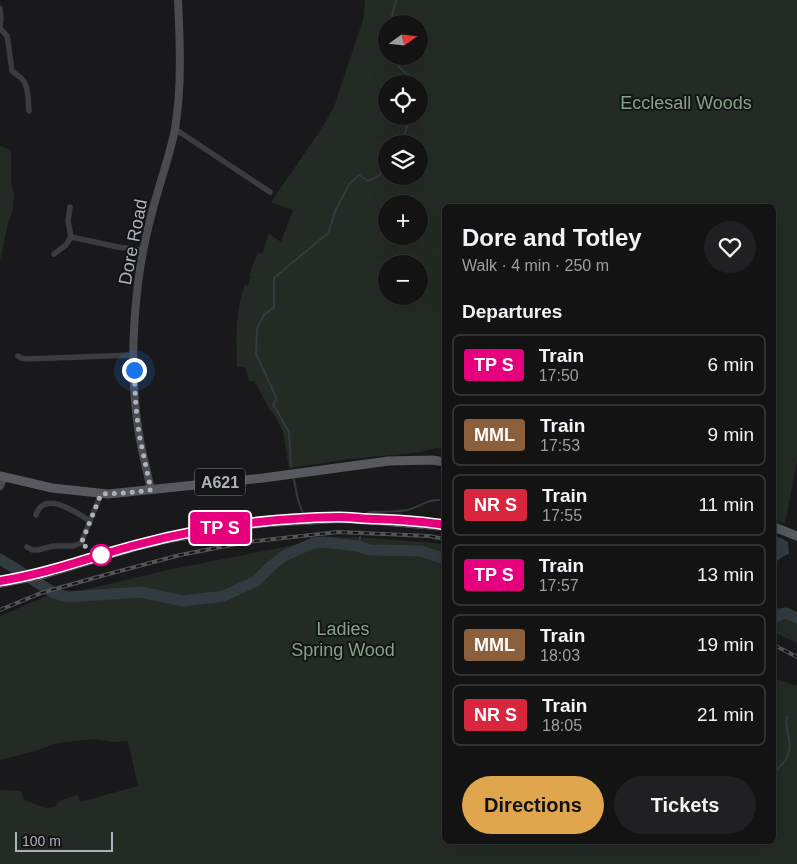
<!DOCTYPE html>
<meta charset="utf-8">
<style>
body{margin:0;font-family:Helvetica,sans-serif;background:#202022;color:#f1f3f6;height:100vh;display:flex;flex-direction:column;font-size:19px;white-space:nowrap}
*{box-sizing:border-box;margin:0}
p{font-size:16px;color:#9d9ea0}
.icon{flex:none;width:28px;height:28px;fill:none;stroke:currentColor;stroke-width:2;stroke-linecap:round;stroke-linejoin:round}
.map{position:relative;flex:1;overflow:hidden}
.drawer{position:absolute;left:442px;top:204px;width:334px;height:640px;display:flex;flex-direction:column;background:#131314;border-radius:8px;box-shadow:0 5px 20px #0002,0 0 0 1px #323234}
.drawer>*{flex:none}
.badge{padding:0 10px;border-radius:4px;font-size:18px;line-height:32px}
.needle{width:32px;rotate:75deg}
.fabs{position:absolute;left:378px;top:15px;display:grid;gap:10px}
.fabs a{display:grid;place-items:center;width:50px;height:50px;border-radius:50%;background:#131314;box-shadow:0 5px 20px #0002,0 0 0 1px #323234;font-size:25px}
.scale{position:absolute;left:15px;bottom:12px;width:98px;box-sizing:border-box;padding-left:5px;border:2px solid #adb1b9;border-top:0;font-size:14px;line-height:18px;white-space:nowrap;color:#adb1b9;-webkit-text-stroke:4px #141416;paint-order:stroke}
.you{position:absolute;width:25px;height:25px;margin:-12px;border:4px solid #fff;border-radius:50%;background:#1a73e8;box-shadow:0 0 0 8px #1a73e833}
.map>.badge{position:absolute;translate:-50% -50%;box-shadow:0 0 0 2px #fff}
h2{padding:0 20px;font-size:19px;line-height:45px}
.round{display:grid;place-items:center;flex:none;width:52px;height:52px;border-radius:26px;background:#202022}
.headline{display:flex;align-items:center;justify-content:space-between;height:85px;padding:0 20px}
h1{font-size:24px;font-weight:600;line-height:38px}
.button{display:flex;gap:10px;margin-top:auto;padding:10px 20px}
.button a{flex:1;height:58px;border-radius:30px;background:#dfa64e;color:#111;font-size:20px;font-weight:600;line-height:58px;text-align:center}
.button a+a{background:#202022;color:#f1f3f6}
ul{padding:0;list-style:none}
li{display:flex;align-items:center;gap:15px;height:62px;margin:0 10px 8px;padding:0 10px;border:2px solid #323234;border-radius:8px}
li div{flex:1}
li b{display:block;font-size:19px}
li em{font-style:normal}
li .badge{min-width:55px;font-weight:700;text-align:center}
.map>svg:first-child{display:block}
.green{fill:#242b24;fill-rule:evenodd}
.water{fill:#323b40}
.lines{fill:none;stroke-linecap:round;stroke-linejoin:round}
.stream{stroke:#323b40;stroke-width:2}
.river{stroke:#323b40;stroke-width:11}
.street{stroke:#3b3c40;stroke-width:5.5}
.secondary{stroke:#494b4f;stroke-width:8}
.primary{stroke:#57595e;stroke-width:9}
.rail-casing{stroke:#525458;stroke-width:4}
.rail{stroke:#141416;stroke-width:2;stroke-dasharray:5.5;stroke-linecap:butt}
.line-casing{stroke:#fff;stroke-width:11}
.line{stroke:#e6007e;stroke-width:8}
.walk{stroke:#adb1b9;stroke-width:5;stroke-dasharray:0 9}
.stop-dot{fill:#fff;stroke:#e6007e;stroke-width:2.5}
.labels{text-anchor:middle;stroke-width:4;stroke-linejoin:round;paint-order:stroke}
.shield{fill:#141416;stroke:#7f8288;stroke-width:1}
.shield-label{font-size:16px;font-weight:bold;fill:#adb1b9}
.park-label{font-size:18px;fill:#86a287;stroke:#141416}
.street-label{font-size:18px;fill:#adb1b9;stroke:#141416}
</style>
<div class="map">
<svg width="797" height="864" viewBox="0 0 797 864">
<rect width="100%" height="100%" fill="#19191b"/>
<g class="green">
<path d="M365,0H797V461L785,524L774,519V206H445V450L437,448L415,453L350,459L289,468L283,432L273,412H271L254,381H249L245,367H237C236,339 235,311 245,284L248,285L251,276L249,275L258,252L262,254L269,234L281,242L293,210L271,202L311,144L325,123L335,104L363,20ZM386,24H419V56H386ZM386,84H419V116H386ZM386,144H419V176H386ZM386,204H419V236H386ZM386,264H419V296H386Z"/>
<path d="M0,146L11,150V181L14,196L13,210L8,223L0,261Z"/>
<path d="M336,537L370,538L445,544V841H774V678L797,686V864H0V790L21,791L24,800L46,808L55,807L59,801L78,795L80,802L138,786L128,741L113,742L95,739L57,743L35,751L0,760V616L49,595L76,592L163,571L299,544L312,539Z"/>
<path d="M774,608H783L797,617V643L774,632Z"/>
</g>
<path class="water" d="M774,536L781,538L788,542L789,554C784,555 779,560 774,563Z"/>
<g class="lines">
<g class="stream">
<path d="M391,24V20L396,0"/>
<path d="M392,56V58L401,69L415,81V84"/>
<path d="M398,144L405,133L410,116"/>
<path d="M291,467L289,432L273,404L277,399L256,354L257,328L264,315L274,307V278L328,233L336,209L350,183L359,175L368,181L379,176L386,164"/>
<path d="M294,480L298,500L303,514"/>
<path d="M366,514L370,512C383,511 399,513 411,509C422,505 426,500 439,500"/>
<path d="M311,536L313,543"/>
<path d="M358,546L360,537"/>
<path d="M774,772C789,760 792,752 788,733C787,727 785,723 787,717"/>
</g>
<g class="river">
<path d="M0,559L54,593L68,597L141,592L183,601L224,596L256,581L270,567L284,556L313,543L323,542L358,546L369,550L421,551L445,559"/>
<path d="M774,617L786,613L797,618"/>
</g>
<g class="street">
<path d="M0,8L1,19L0,25"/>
<path d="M0,28L7,36L8,41L12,71C15,74 19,76 22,79C29,87 28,101 29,111"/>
<path d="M175,129L270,192"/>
<path d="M71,237L118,247L143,250"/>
<path d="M54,254L66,245L71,237L68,221L70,207"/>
<path d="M18,356L21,358L26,359L134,355"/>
<path d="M36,515C44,489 77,513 90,521"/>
<path d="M27,547L32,550H38L53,546H73L81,543L101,494"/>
</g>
<g class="secondary">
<path d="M0,486L4,477"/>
<path d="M151,490C147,471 142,453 139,434C131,385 132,333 138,283C142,252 149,221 158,191C164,170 171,150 175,129C182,87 180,42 178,0"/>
</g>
<g class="primary">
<path d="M0,476L52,488L108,494L263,478L389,461L432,460L445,462"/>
<path d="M774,527L797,536"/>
</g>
<g class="rail-casing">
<g id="rail">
<path d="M0,586L40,578L136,549L165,542L235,529L269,525L339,521L376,523L445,529"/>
<path d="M0,610L41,593L101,576L180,555L247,542L338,532L429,536L445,539"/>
<path d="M774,645L797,657"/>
</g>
</g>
<use href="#rail" class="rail"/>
</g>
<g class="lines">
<g class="line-casing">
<path id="line" d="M0,581C47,574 90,557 136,545C202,527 271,518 339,517C351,517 364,519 377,519C400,520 422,521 445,525"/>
</g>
<use href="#line" class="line"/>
<path class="walk" d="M101,555L81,544L101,494L126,493L151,490L139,434L136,408L134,370"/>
</g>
<circle class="stop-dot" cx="101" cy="555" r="10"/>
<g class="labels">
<rect class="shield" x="195" y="468.5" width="50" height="27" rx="4"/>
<g class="shield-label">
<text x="220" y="488">A621</text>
</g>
<g class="park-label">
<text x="686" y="109">Ecclesall Woods</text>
<text x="343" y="635">Ladies<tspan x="343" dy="21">Spring Wood</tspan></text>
</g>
<g class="street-label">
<text transform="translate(133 242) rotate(-79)" y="6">Dore Road</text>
</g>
</g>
</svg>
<div class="fabs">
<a><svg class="needle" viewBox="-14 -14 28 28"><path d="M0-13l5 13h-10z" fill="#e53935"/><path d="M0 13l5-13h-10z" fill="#9d9ea0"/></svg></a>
<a><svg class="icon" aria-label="locate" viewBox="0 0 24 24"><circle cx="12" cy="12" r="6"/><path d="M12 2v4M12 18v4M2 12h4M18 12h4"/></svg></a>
<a><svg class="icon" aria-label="layers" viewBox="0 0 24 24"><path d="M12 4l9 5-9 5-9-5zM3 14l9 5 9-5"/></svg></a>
<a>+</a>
<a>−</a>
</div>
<div class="scale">100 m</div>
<div class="you" style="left:134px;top:370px"></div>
<b class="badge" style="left:220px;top:528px;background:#e6007e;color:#fff">TP S</b>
<section class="drawer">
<div class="headline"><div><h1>Dore and Totley</h1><p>Walk · 4 min · 250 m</p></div><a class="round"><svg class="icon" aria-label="heart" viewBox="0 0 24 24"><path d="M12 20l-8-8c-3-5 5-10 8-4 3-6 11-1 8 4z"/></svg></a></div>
<h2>Departures</h2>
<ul>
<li><span class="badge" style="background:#e6007e;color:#fff">TP S</span><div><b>Train</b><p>17:50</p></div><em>6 min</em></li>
<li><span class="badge" style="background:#8b5e3c;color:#fff">MML</span><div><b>Train</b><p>17:53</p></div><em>9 min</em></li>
<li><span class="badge" style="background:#d7263d;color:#fff">NR S</span><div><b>Train</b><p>17:55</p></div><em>11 min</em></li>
<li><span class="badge" style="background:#e6007e;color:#fff">TP S</span><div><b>Train</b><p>17:57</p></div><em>13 min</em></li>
<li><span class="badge" style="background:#8b5e3c;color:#fff">MML</span><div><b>Train</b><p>18:03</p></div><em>19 min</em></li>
<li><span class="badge" style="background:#d7263d;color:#fff">NR S</span><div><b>Train</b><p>18:05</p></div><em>21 min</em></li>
</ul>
<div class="button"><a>Directions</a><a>Tickets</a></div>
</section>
</div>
